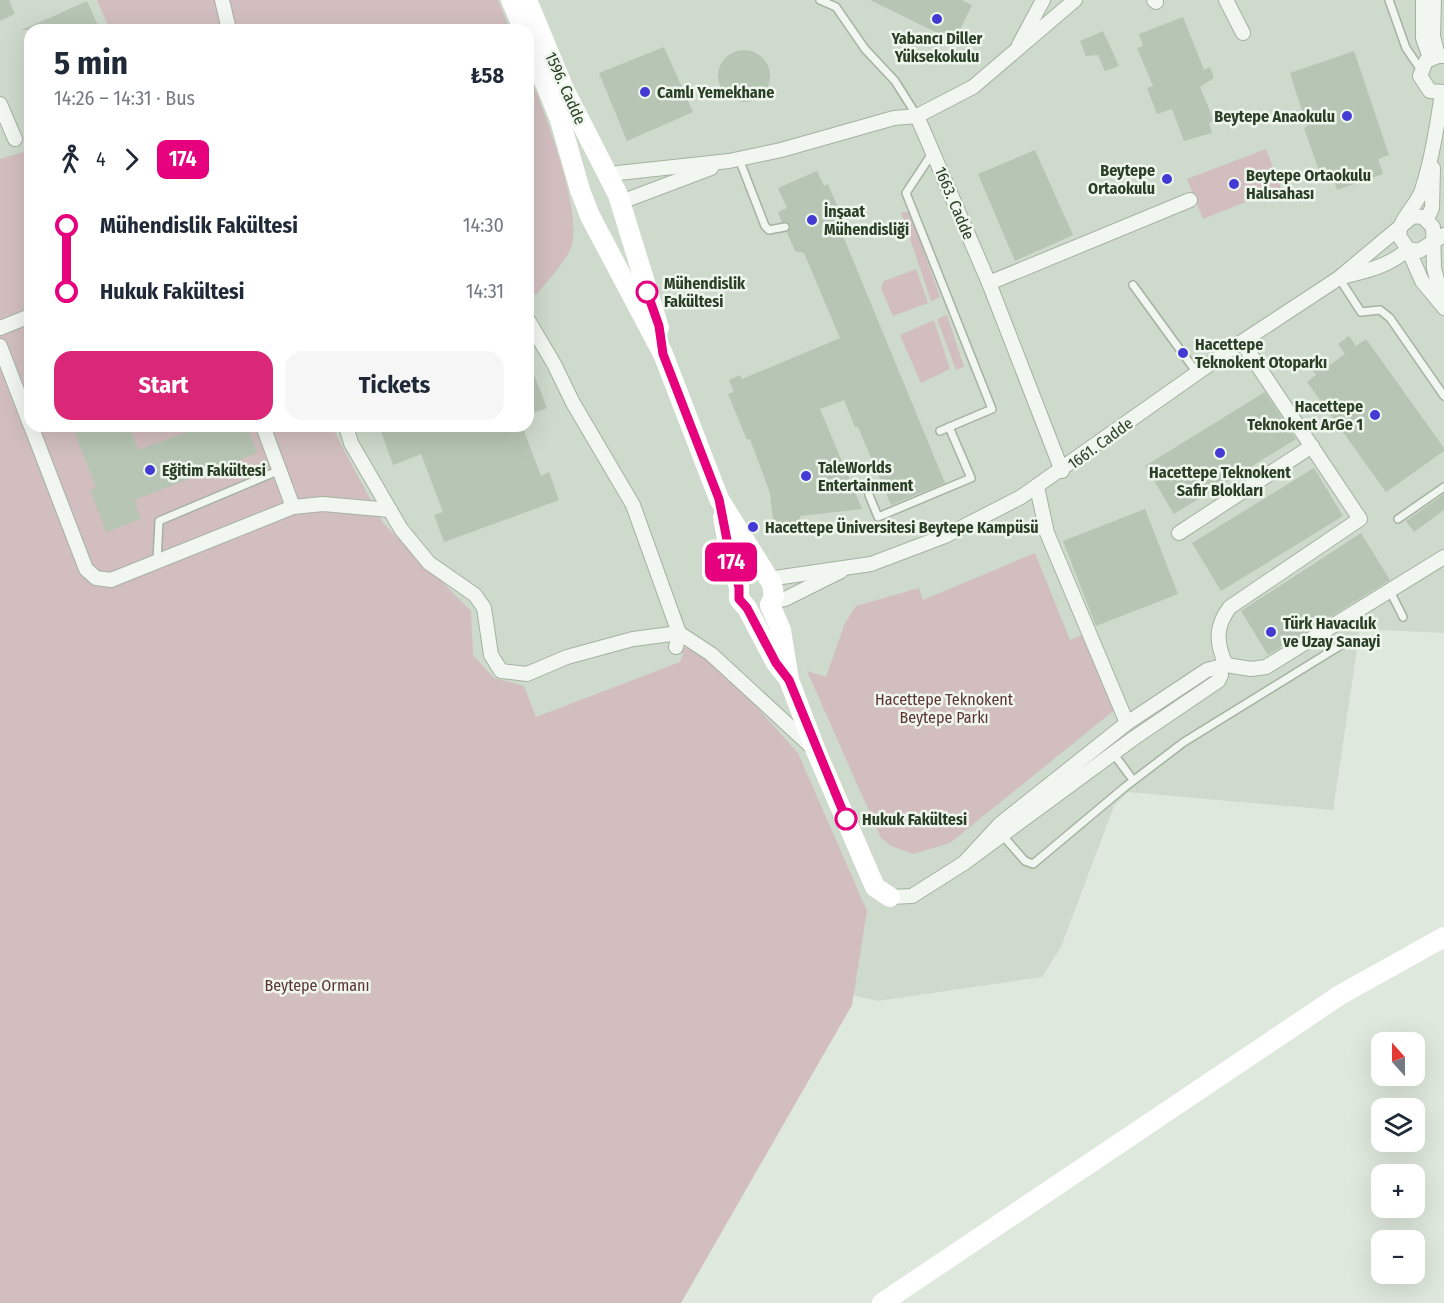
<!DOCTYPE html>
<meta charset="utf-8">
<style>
body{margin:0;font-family:"Fira Sans Condensed",sans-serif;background:#f6f6f7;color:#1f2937;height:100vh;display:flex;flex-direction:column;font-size:22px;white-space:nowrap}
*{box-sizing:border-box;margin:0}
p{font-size:20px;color:#747a83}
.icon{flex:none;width:33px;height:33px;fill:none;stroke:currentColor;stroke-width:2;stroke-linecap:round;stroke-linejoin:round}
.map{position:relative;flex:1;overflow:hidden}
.details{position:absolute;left:24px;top:24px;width:510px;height:408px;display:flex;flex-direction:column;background:#fff;border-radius:18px;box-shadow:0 6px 24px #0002}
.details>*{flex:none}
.badge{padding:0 12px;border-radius:9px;font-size:21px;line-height:39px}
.needle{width:39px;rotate:339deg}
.buttons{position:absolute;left:1371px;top:1032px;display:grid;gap:12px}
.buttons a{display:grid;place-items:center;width:54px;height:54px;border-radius:12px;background:#fff;box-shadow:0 6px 24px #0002;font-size:30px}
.map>.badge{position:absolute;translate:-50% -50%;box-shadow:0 0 0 3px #fff}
.legs{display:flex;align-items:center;gap:9px;height:66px;padding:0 30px;font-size:20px}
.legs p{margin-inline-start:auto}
.summary{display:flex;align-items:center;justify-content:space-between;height:102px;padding:0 30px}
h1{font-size:33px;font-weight:700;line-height:45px}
.primary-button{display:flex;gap:12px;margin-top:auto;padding:12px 30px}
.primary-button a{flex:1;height:69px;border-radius:18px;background:#db2777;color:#fff;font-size:24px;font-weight:700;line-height:69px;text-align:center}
.primary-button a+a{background:#f6f6f7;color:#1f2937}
ul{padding:0 30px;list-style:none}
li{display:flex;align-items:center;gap:21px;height:66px;font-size:22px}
li i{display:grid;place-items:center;width:9px;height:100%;margin:0 8px;background:currentColor}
li i::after{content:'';width:15px;height:15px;margin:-8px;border:4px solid;border-radius:50%;background:#fff}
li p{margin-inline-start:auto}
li:first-child i{background:linear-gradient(#0000 50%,currentColor 0)}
li:last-child i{background:linear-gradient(currentColor 50%,#0000 0)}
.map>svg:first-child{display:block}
.built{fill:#cedacb;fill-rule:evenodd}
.green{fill:#d2bebf}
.building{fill:#b7c5b4}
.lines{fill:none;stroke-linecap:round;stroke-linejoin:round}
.lane-casing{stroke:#a5b2a2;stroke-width:10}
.street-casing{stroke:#a5b2a2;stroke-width:16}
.lane{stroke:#f1f6f0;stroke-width:7}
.street{stroke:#f1f6f0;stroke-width:14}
.secondary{stroke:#fff;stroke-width:20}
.line-1-casing{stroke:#fff;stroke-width:14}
.line-1{stroke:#e6007e;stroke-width:9}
.poi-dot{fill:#443bd5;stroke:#eff6ed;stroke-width:2}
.stop-1-dot{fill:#fff;stroke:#e6007e;stroke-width:3}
.labels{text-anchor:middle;stroke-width:5;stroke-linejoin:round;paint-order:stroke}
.poi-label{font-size:16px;font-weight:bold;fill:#2a3f26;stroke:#eff6ed;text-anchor:start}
.street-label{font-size:16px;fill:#2a3f26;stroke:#eff6ed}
.stop-label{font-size:16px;font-weight:bold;fill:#2a3f26;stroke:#eff6ed;text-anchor:start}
.park-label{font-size:16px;fill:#5c3333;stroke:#eff6ed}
</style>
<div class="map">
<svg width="1444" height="1303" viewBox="0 0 1444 1303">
<rect width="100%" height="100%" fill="#dfe8dd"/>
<path class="built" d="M0,0H1444V633L1360,629L1333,810L1128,792L1114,806L1061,947L1042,977L878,1001L696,960L0,419ZM30,30H528V426H30Z"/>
<g class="green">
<path d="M97,0H498L510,30H110Z"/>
<path d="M528,72C543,108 586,216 570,250C562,266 547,281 536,295L528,291Z"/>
<path d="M1266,149L1281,188L1203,219L1187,179Z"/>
<path d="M30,150V426H334L336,435L383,523L471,611L473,655L494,678L524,686L536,717L680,662L683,654L680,648H694L734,682L798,753L867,911L852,1005L681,1303H0V159Z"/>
<path d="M901,212H910L940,297L931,301Z"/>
<path d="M916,269L928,303L893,316L881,288L884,281Z"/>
<path d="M947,315L964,367L956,370L937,319Z"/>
<path d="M934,320L950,369L921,383L900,335Z"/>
<path d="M1035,553L1070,640L1086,633L1117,708L950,843L913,854L891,846L881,838L807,671L826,677L845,623L856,606L919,588L923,600Z"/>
</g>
<g class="building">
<path d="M0,0H9L15,14L0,21Z"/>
<path d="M870,0H962L972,5L957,36L951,32L948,38Z"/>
<path d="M87,1L100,30H21L54,16Z"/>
<path d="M1183,17L1204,70L1210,67L1214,78L1200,87L1214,121L1209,123L1212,133L1184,141L1172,109L1157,114L1147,88L1153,86L1137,48L1143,46L1139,34Z"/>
<path d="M1103,31L1119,66L1105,71L1098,55L1086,56L1080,41Z"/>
<path d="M664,47L693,112L627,141L599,73Z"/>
<circle cx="744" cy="76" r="26"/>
<path d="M1354,51L1389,155L1378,159L1383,174L1337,190L1332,175L1322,179L1304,128L1307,127L1290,73Z"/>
<path d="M1035,150L1073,235L1015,261L978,174Z"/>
<path d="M817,171L824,186L828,184L847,229L843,236L945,483L891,505L858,427H855L844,400L820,409L862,509L800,516L802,524L791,529L774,530L770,493L750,439L747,440L728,394L734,392L729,380L740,375L742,379L840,338L804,253L795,251L787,232L790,225L782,222L778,212L787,208L778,188Z"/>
<path d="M1349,336L1356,346L1366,339L1444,448V451L1386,492L1307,382L1316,375L1309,365L1320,357L1327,367L1345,354L1338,344Z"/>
<path d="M528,359L547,408L528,415Z"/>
<path d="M1265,392L1296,439L1174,514L1145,466Z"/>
<path d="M72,426H129L138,450L193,430L191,426H247L257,453L134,500L141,519L106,532L90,490L96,488Z"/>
<path d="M379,426H522L541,476L549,472L559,500L444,542L434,515L443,512L421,454L393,465Z"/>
<path d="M1314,468L1343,516L1221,591L1192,543Z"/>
<path d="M1444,494V510L1414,532L1406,521Z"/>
<path d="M1145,509L1178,594L1096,626L1063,541Z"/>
<path d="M1361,533L1390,580L1268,655L1241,611Z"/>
</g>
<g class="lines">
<g class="lane-casing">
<g id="lane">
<path d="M820,0L836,7L865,49L895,81L917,116"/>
<path d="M1389,0L1406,48L1421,70"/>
<path d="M933,152L906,193L992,409L940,431"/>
<path d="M739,159L765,226L769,230L785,227"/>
<path d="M1339,278L1361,312L1380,310L1390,318L1444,396"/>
<path d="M1133,285L1197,373"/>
<path d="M869,495L878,517L971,478L949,427"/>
<path d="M1398,519L1444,487"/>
<path d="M157,561L159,521L280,470"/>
<path d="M1390,591L1403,617"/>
<path d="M1113,753L1133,780"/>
<path d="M1003,836L1025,861L1033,864L1125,787L1184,742L1346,642"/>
</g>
</g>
<g class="street-casing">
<g id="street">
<path d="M222,0L229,30"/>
<path d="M1154,0L1156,2L1155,0"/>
<path d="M1226,0L1243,33"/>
<path d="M1423,0V38L1430,58"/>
<path d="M1434,0L1433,36L1438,56"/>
<path d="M1019,45L1043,0"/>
<path d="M1444,56H1438L1426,61L1420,76L1430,91L1444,92"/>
<path d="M1442,93C1437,126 1432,159 1422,190C1417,206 1399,218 1399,236L1408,249L1419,251L1444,235"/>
<path d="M0,104L15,139"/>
<path d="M917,116L989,283L1062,471"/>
<path d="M609,174L729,161L781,150L894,118L917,116L973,87L1075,0"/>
<path d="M621,202L711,168"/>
<path d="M1427,219L1432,208L1433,168"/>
<path d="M1408,249L1422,281L1441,304"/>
<path d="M1342,277C1366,271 1390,266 1408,249"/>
<path d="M989,283L1190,200"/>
<path d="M528,320L554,364L573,403L633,505L679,633L676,647"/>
<path d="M0,328L30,316"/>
<path d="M0,346L30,424"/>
<path d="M31,426L86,569L96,578L111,580L293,507L323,504L390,510"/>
<path d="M263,426L293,507"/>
<path d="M346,426L351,443L401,529L429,563L475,595L484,608L491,655L501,671L527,674L567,657L633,639L679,633L711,654L813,748"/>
<path d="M1037,487L1047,533L1127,723"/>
<path d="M1179,533L1312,446"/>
<path d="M768,579L871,564L945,536L1021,497L1231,349L1339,278L1413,216L1423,217L1433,227L1434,268L1444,308"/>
<path d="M772,602L785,599L841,571"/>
<path d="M1226,665C1216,643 1215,626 1230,607L1360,519L1242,342"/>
<path d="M964,863L1000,824L1127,723L1207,670L1226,665L1251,669L1266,667L1444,557"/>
<path d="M890,897L912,896L964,863L1134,738L1218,681L1221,675L1220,667"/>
</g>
</g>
<use href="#lane" class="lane"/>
<use href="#street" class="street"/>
<g class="secondary">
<path d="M511,0L524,30"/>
<path d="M527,0L564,89L618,195L659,328"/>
<path d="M528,41L560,120L580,190L590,216L663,354L719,499L772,584L774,596L770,605"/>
<path d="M723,517L732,566L739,587V599L747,608L776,663L788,678"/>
<path d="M770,605L781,630L789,680L816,751L875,887L890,897"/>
<path d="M882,1303L1340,995L1444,937"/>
</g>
</g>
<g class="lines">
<g class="line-1-casing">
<path id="line-1" d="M647,292L659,326L663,354L719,499L732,566L739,587V599L747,608L776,663L789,680L846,819"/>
</g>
<use href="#line-1" class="line-1"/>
</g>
<g class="poi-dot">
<circle cx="937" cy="19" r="6"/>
<circle cx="645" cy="92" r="6"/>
<circle cx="1347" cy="116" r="6"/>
<circle cx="1167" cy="179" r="6"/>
<circle cx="1234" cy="184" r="6"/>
<circle cx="812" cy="220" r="6"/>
<circle cx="1183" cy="353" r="6"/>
<circle cx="1375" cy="415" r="6"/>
<circle cx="1220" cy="453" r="6"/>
<circle cx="150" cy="470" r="6"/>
<circle cx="806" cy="476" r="6"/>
<circle cx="753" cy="527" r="6"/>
<circle cx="1271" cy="632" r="6"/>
</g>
<g class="stop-1-dot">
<circle cx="647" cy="292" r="10"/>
<circle cx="846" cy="819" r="10"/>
</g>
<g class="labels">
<g class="poi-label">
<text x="937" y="44" text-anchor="middle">Yabancı Diller<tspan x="937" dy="18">Yüksekokulu</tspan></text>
<text x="657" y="98">Camlı Yemekhane</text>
<text x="1335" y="122" text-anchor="end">Beytepe Anaokulu</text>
<text x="1155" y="176" text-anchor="end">Beytepe<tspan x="1155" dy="18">Ortaokulu</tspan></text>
<text x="1246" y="181">Beytepe Ortaokulu<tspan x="1246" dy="18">Halısahası</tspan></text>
<text x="824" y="217">İnşaat<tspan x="824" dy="18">Mühendisliği</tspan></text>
<text x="1195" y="350">Hacettepe<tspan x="1195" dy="18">Teknokent Otoparkı</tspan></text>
<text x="1363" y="412" text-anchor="end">Hacettepe<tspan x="1363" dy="18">Teknokent ArGe 1</tspan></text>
<text x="818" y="473">TaleWorlds<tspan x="818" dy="18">Entertainment</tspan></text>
<text x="162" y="476">Eğitim Fakültesi</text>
<text x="1220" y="478" text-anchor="middle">Hacettepe Teknokent<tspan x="1220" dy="18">Safir Blokları</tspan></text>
<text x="765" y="533">Hacettepe Üniversitesi Beytepe Kampüsü</text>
<text x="1283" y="629">Türk Havacılık<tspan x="1283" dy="18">ve Uzay Sanayi</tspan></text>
</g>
<g class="street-label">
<text transform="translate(566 88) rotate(66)" y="6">1596. Cadde</text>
<text transform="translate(955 203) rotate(67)" y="6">1663. Cadde</text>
<text transform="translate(1100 443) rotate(-36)" y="6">1661. Cadde</text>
</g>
<g class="stop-label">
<text x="664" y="289">Mühendislik<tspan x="664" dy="18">Fakültesi</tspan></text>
<text x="862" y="825">Hukuk Fakültesi</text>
</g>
<g class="park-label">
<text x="944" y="705">Hacettepe Teknokent<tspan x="944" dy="18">Beytepe Parkı</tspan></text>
<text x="317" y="991">Beytepe Ormanı</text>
</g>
</g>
</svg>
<div class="buttons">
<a><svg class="needle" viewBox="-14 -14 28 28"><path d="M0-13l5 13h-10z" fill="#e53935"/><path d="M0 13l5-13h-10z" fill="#747a83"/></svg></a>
<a><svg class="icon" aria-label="layers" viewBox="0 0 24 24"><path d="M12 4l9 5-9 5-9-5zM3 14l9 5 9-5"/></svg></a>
<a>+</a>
<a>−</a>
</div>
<b class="badge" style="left:731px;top:562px;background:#e6007e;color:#fff">174</b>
<section class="details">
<div class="summary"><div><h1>5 min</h1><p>14:26 – 14:31 · Bus</p></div><b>₺58</b></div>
<div class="legs"><svg class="icon" aria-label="walk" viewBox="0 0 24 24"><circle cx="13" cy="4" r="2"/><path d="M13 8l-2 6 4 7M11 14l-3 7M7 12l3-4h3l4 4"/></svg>4<svg class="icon" aria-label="forward" viewBox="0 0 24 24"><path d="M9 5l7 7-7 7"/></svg><b class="badge" style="background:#e6007e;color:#fff">174</b></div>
<ul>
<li><i style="color:#e6007e"></i><b>Mühendislik Fakültesi</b><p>14:30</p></li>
<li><i style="color:#e6007e"></i><b>Hukuk Fakültesi</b><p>14:31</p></li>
</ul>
<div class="primary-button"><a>Start</a><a>Tickets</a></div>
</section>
</div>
